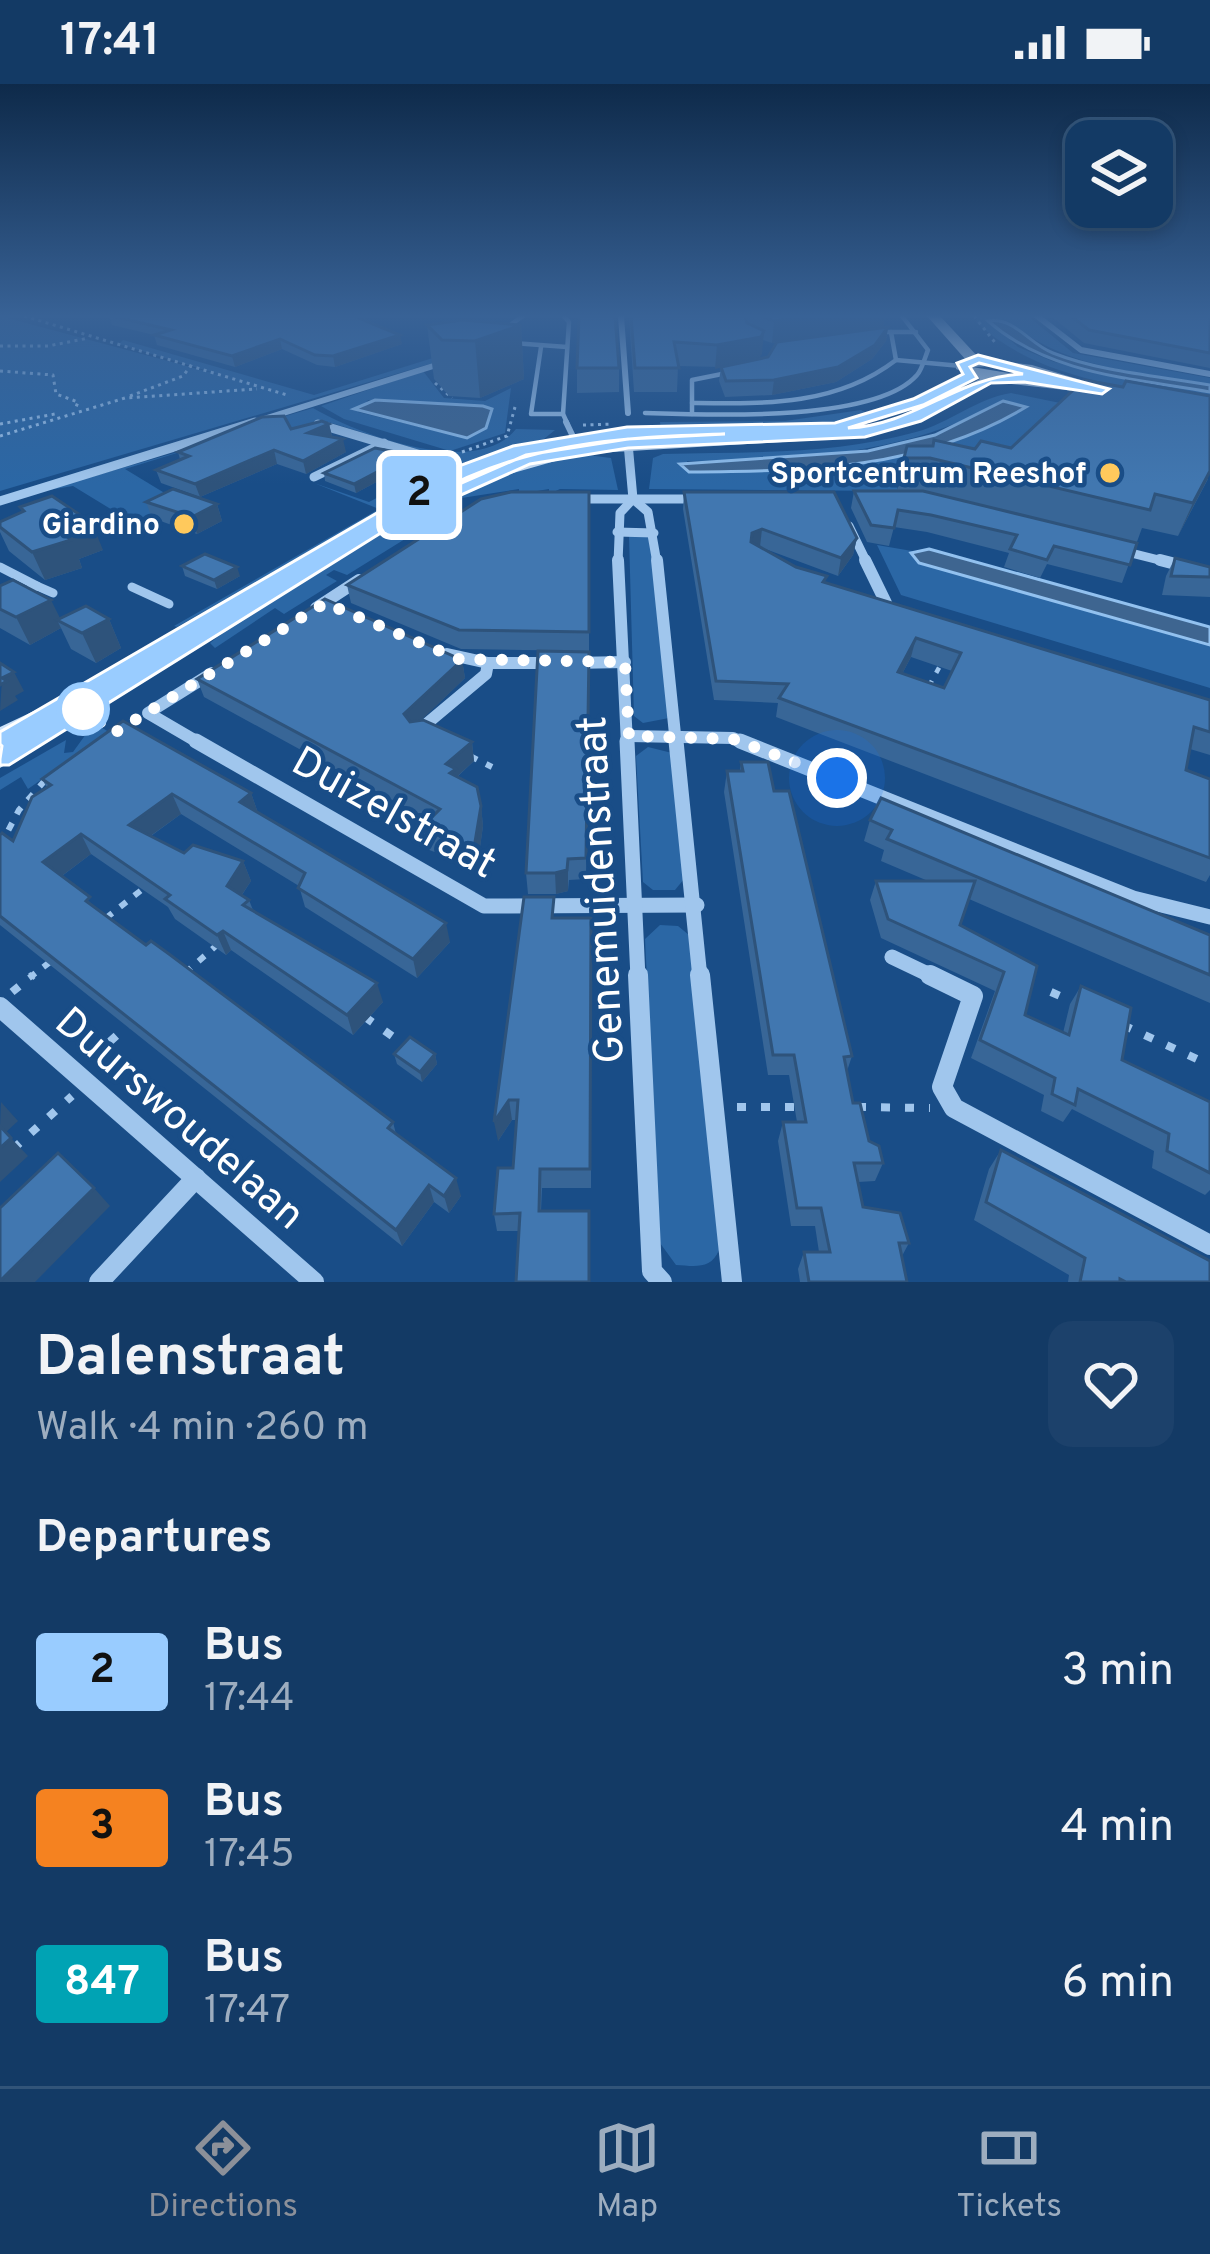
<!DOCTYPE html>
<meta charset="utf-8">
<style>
body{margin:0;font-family:Overpass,sans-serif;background:#1c416b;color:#f1f3f6;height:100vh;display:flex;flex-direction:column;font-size:45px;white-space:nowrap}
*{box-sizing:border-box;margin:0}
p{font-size:39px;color:#9dadbf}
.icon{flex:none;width:66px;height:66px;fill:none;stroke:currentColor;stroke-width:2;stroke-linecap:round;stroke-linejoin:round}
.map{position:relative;height:1198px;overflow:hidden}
.side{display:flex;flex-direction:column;background:#133a65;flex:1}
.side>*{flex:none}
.badge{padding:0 24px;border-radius:9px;font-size:42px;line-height:78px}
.fabs{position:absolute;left:1065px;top:36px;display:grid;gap:24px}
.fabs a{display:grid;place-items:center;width:108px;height:108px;border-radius:24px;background:#133a65;box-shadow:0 6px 18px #0003,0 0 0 3px #325479;font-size:60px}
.you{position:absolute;width:60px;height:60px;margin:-30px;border:9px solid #fff;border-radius:50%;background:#1a73e8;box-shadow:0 0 0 18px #1a73e833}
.map>.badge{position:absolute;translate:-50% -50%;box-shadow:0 0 0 6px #fff}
h2{padding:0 36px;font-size:45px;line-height:108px}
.round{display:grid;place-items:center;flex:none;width:126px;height:126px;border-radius:24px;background:#1c416b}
.head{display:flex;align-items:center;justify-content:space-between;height:204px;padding:0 36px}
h1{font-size:57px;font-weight:700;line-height:90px}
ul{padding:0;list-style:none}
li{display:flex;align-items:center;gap:36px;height:156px;padding:0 36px}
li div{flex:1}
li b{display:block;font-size:45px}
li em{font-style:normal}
li .badge{min-width:132px;font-weight:700;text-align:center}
.status{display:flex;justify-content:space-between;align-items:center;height:84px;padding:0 60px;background:#133a65;direction:ltr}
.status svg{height:33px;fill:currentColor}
.tabs{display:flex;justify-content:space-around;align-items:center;height:168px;border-top:3px solid #325479;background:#133a65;font-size:33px;color:#9dadbf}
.tabs a{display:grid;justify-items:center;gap:6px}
.tabs .on{color:#8c9099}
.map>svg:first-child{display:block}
.green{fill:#2b67a5;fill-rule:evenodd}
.water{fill:#3e6590;stroke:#92c1ef;stroke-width:3}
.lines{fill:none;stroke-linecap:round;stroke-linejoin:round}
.path-far3{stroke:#a0c6ed;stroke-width:3;stroke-dasharray:3 4.5;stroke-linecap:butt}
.path-far2{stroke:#a0c6ed;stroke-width:4.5;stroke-dasharray:6 9;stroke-linecap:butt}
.path-far1{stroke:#a0c6ed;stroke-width:6;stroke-dasharray:8 10;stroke-linecap:butt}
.path{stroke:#a0c6ed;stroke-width:8;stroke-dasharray:9 15;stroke-linecap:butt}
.lane-far2{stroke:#a0c6ed;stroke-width:4.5}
.lane-far1{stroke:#a0c6ed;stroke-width:6}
.lane{stroke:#a0c6ed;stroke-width:9}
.street-far4{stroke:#a0c6ed;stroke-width:6}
.street-far3{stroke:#a0c6ed;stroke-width:9}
.street-far2{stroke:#a0c6ed;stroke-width:12}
.street-far1{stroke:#a0c6ed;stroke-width:15}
.street{stroke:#a0c6ed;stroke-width:20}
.secondary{fill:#cce2f9;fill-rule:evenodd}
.wall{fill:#386697;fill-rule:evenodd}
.shaded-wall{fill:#2e537b}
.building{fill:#4177b0;stroke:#2e537b;stroke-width:3;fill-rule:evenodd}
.line{fill:#9cf;stroke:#fff;stroke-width:3;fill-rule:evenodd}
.walk{stroke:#fff;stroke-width:12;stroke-dasharray:0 21.6}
.poi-dot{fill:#ffc95c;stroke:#194d87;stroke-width:4.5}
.stop-dot{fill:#fff;stroke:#9cf;stroke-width:6}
.labels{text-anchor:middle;stroke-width:9;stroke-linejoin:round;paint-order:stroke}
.far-poi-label{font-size:30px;font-weight:bold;fill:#fff;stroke:#194d87;text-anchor:end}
.near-street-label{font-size:42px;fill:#fff;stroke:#194d87}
</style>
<div class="status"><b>17:41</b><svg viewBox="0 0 49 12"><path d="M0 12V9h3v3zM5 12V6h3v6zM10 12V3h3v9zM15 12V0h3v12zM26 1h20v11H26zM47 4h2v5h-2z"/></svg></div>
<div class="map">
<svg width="1210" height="1198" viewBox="0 0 1210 1198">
<rect width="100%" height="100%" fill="#194d87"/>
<g class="green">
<path d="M0,232L224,292L119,260L123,256L314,311L465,264L470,268L0,407Z"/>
<path d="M978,232H1028L1073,269L1210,294V301C1138,288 1065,285 1008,237H989L1018,263L1054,278L1210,308V317C1127,302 1040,297 976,238Z"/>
<path d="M423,287L444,314L485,317L511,304L505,349L450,367L344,335L321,322ZM368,316L483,322L492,325L448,350L358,328Z"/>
<path d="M1011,309L1085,324L957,396L944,413L896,401L898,407L649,405L653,374L663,370C747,368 834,371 916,348C950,339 977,314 1011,309ZM1003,317L1025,323C922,387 808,387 690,388L687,377C799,375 902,373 1003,317Z"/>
<path d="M313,324C359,351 477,395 516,345L555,346L544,355L463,379L325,337L292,345L269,337Z"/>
<path d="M861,326L874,333L790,345L661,346L660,338L785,337Z"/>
<path d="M206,360L125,385L181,419L132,438L73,402L42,407Z"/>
<path d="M572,369L611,374L618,406L560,405L549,410V405L519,410V405L455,415L457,422L432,438L424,432L415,437L426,442L347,491L334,486L326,491L337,497L284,530L275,524L215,564L210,559L271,511L454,406Z"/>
<path d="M441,380L445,389L177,543L174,542L379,425L314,399L369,418Z"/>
<path d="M629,452L650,453L669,634L643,639L634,632Z"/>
<path d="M877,461L912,467L919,479L1210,561V604L901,511Z"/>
<path d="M94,639L109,648L28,705L21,693L0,706V694L66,656L64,669L73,668Z"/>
<path d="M648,663L672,669L684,795L675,806H653L643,798L636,672Z"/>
<path d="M660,841L678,842L689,851L719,1166C711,1186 694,1182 676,1181L660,1159L645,855Z"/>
</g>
<g class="water">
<path d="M988,237C1015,233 1029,260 1053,269C1101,288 1159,292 1210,301V308C1132,294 1050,291 988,237Z"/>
<path d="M375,316L483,322L492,325L486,344L467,354L354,325Z"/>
<path d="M1003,317L1026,323C921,386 809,387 689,388L680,380L868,367L935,351Z"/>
<path d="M929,465L1210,543V561L919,479L911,469Z"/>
</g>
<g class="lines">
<g class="path-far3">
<path d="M24,232L287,311"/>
<path d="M974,232L997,261"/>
<path d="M0,262H48L89,254"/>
<path d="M0,287L53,291L56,310L78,318L76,323"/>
<path d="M435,299L452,314"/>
<path d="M130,312L183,292L192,280"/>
<path d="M0,340L55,330"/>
<path d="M583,341L613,340"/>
<path d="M0,352L125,314L257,305"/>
<path d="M462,368L507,352L515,323"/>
</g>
<path class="path-far2" d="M929,602L941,580"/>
<g class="path-far1">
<path d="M470,672L492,683"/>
<path d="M0,762L19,726L47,694"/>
<path d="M106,834L144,804"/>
<path d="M185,889L217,861"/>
<path d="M29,894L50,878"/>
</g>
<g class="path">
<path d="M12,908L33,891"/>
<path d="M1051,908L1074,918"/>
<path d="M365,933L405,961"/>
<path d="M1123,941L1210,981"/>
<path d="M92,974L128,941"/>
<path d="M737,1023H798"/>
<path d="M857,1023L930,1024"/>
<path d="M13,1065L72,1012"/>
</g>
<g class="lane-far2">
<path d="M564,232L569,238L563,330L568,341"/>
<path d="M506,244L523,232"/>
<path d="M879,248H916"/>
<path d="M513,259L567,263"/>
<path d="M541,263L531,330H563"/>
<path d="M896,276L961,282"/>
<path d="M692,319C765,320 836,322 896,276L891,248"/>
<path d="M645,329C706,331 875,339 917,291C922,286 925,273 928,266L902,232"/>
<path d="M692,330V296L727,289"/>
</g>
<path class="lane-far1" d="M566,338L579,365"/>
<g class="lane">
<path d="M0,483L37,502"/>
<path d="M132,503L169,520"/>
<path d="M0,520L37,502L53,509"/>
</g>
<g class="street-far4">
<path d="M621,232L628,329"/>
<path d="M1037,232L1081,266L1210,290"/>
<path d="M245,341L446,278"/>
</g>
<g class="street-far3">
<path d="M318,340L448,379L476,394"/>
<path d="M627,348L633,415"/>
<path d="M314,393L384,359"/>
<path d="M574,415H697"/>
<path d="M633,415L648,428L657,479"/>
<path d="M0,417L255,338"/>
<path d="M849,442L867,479"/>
<path d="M617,448L654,449"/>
<path d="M1119,466L1171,479"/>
<path d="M618,479L620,429L633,415"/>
</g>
<g class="street-far2">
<path d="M618,476L627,660"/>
<path d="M657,476L676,660"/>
<path d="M865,476L886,519"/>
<path d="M1160,476L1210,489"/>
<path d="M316,524L359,496"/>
<path d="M447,570L488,579H552"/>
<path d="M572,579L625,578"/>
<path d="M418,647L486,590L488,579"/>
<path d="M629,652L733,654L747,660"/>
<path d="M201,660L148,629L212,589"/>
</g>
<g class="street-far1">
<path d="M196,657L484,822L697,821"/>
<path d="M627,657L638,894"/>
<path d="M676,657L700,894"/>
<path d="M740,657L1133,814L1210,833"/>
<path d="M892,873L936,894"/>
</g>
<g class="street">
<path d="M638,891L652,1187L662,1198"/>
<path d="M700,891L732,1198"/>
<path d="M930,891L973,912L942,1003L954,1024L1210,1161"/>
<path d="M0,923L314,1198"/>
<path d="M99,1198L196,1094"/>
</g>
<path class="secondary" d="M927,232H940L979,274L1032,281L1117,307L1110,311L994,298L920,336L865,353L580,370L482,398L392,443L0,684V643L51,619L62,625L378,435L470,390L579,360L864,343L910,330L980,295L956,285V279L966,276ZM990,282L1057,297L972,283Z"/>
</g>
<g class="wall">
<path d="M109,232H372L363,236L402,260L335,283L317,281L282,265L235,283L157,261L154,251L112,241Z"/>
<path d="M629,232H885L883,244L888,243L886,257L872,275L836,298L772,311L725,313L719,297L721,283L678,282L677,308H634ZM763,256L772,259L777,258L768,273L759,275Z"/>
<path d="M1051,232H1210V284L1084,259Z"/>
<path d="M427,241H521L524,295L480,314L449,312L434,295Z"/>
<path d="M577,284H619V308L577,309Z"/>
<path d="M329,340L332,352L346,368L306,390L277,380L200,413L161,399L156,386L180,375L178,368L291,345Z"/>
<path d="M907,362L975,365L1011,364L1208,395L1178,452L1142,444L1122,499L1047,480L1040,494L1004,483L1009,469L927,448L894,443L889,462L867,458L851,424L854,407L922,406H897Z"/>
<path d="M396,368L397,376L393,379L395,388L356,409L325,397L324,389Z"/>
<path d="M589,408V567L461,565L351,519L347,501Z"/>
<path d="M684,408L857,454L853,471L838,492L760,463L826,499L1210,616V671L1190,665L1186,686L1210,695V791L1206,798L776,633L778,619L714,616L683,425ZM911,573L952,587L944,604L902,590Z"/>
<path d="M146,418L217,420L222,437L197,450L152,434Z"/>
<path d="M20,423L103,466L79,475L82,484L45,496L9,467L0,448V438L22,427Z"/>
<path d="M1175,474L1210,483V513L1162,511L1166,492Z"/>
<path d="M182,482L240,492L217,505L185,492Z"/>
<path d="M0,502L60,535H109L121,564L96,579L71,565L61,544L30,561L0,544Z"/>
<path d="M589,568L586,795L569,796L568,807L556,810H528L526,789Z"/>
<path d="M462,576L465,594L421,636L472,658L474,677L457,693L481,722L483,742L477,784L424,764L420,745L429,736L204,613L197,595Z"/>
<path d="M741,678L774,707L852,972L847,987L853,1019L869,1057L883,1079L875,1097L858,1098L863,1123L909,1159L902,1172L907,1198H800L798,1185L804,1168H819L815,1142H791L778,1057L783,1038H797L789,991H768L724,708L727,687H740Z"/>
<path d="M42,695L251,709L258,729L450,858L417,894L305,823L299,802L181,730L151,752L184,769L243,777L251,797L242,811L249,816L253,826L383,918L353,951L231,866L226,871L175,835L168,823L91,770L62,792L98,826L393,1038L396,1050L461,1112L449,1129L434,1118L402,1162L0,841V751L13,757L47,704Z"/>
<path d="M870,736L1210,851V919L969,815L960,841L1037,882L1025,931L1063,949L1070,920L1081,902L1122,976L1210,1018V1106L1205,1111L1152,1084L1154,1067L1072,1025L1063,1038L1041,1027L1044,1011L971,974L995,907L881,854L870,816L876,797H928L881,777L884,766L864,757Z"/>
<path d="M555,834H591V1104H542L541,1127L519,1147H497L494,1130L513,1084L517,1036H512L498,1057Z"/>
<path d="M394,970H435L437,980L422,998L397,980Z"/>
<path d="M1001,1066L1210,1198H1068L1069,1191L974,1136L989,1085Z"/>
</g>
<g class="shaded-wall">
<path d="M807,232H885L883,244L772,259L774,237Z"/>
<path d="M521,241L524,295L480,314L475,257Z"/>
<path d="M888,243L886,257L872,275L836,298L772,311L774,296Z"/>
<path d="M764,247L762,270L758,276L715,285L717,261Z"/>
<path d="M400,251L402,260L335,283L333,272Z"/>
<path d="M280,255L282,265L235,283L232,272Z"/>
<path d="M329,340L332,352L308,349Z"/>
<path d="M343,355L346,368L306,390L303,377Z"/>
<path d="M274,366L277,380L200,413L195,400Z"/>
<path d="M396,368L397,376L390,381L394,379L395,388L356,409L354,400Z"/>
<path d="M1210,387V390L1178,452L1193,419Z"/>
<path d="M217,420L222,437L197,450L192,433Z"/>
<path d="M92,439L103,466L79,475L82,484L45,496L32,468L63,449Z"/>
<path d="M762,445L760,463L749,466L752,449Z"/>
<path d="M857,454L853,471L838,492L841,474Z"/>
<path d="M237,483L240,492L217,505L214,496Z"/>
<path d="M51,516L62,538L57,536L61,544L30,561L16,533Z"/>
<path d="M109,535L121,564L96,579L82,549Z"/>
<path d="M916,554L911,573L893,607L898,588Z"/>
<path d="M462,576L465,594L408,649L404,630Z"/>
<path d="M14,588L24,607L15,612L18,616L0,627L2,594Z"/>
<path d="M472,658L474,677L451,698L446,680Z"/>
<path d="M251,709L258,729L240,718Z"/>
<path d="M172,710L181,730L139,760L129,741Z"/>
<path d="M481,722L483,742L477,784L474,764Z"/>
<path d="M81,750L91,770L55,797L43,778Z"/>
<path d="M568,775V807L556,810L555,789Z"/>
<path d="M243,777L251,797L235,821L227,802Z"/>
<path d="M446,839L450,858L417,894L413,875Z"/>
<path d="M223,847L231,866L226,871L217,851Z"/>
<path d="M377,899L383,918L353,951L347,931Z"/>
<path d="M435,970L437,980L422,998L420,988Z"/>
<path d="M509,1016L512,1036L498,1057L494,1038Z"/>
<path d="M1,1018L18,1037L5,1049L0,1043Z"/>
<path d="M11,1054L28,1072L0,1098V1064Z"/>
<path d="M456,1094L461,1112L449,1129L444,1112Z"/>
<path d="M429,1101L434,1118L402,1162L396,1146Z"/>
<path d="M94,1104L110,1122L35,1198H0Z"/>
</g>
<g class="building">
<path d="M112,232H354L400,251L333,272L315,271L280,255L232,272L154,251L171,246Z"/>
<path d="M579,232H615L619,284H577Z"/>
<path d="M631,232H745L747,239L764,247L761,253L717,261L674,258L679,284H635Z"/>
<path d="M761,232H807L774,237Z"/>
<path d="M1071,232H1210V269L1089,246Z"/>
<path d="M462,236L521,241L475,257L442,256L427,241Z"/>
<path d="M888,243L875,261L838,283L774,296L726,297L721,283L768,273L777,258Z"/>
<path d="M1084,296L1123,303L1126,297L1210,312V387L1193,419L1155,410L1150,426L930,374H904L907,362H933L934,356L975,365L981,357L1011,364Z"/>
<path d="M284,332L291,345L322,337L329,340L308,349L343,355L303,377L274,366L195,400L156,386L189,372L178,368L262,333Z"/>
<path d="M375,364L396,368L385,376L394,379L354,400L324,389Z"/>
<path d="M173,405L217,420L192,433L146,418Z"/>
<path d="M854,407H923L1137,459L1130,481L1054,462L1047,476L1010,465L1017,451L931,431L898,426L894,444L871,441Z"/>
<path d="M511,408H589V548L459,546L347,501L481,415Z"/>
<path d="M684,408H834L857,454L841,474L762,445L752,449L751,458L796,483L827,492L823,498L1210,616V648L1194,643L1186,686L1210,695V774L779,614L788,600L716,597ZM916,554L961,569L944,604L898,588Z"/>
<path d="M52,412L92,439L63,449L71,456L32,468L0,443V438L24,427L20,423Z"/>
<path d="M205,470L237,483L214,496L182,482Z"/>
<path d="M1175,474L1210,483V493L1171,492Z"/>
<path d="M13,496L51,516L16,533L0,525V502Z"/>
<path d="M325,515L462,576L404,630L410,638L423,636L472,658L446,680L456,685L450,689L477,703L481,722L474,764L420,745L440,725L197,595Z"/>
<path d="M86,522L109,535L82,549L57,536Z"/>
<path d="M538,567L589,568L586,774L568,775L567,786L555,789H526Z"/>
<path d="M0,579L14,588L2,594L7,597L0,601Z"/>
<path d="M123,637L251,709L240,718L446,839L413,875L298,804L305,789L172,710L129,741L184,769L193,761L243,777L227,802L249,816L243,821L377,899L347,931L223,847L217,851L165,815L170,811L81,750L43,778L90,813L86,817L146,861L151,857L169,870L393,1038L388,1044L456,1094L444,1112L429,1101L396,1146L0,832V751L2,749L13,757L32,713L51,701L42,695Z"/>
<path d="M741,678H768L774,707H789L852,972L844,973L853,1019H860L869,1057L879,1062L883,1079H854L863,1123L900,1129L909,1159H899L907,1198H809L804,1168H830L821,1124H797L783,1038H806L794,971H773L727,687H743Z"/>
<path d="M881,714L1210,851V891L887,755L892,746L870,736Z"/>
<path d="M876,797H975L960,841L1037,882L1025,931L1069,951L1081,902L1131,924L1122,976L1210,1018V1089L1167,1067L1169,1050L1078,1005L1075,1021L1052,1010L1055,994L980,956L1004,888L888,835Z"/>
<path d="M524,813H554L552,834H591L590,1085H540L539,1127H589V1198H516L520,1129L494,1130L498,1084H513L518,1016H509L494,1038Z"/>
<path d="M410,953L435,970L420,988L394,970Z"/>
<path d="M0,1042L11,1054L0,1064Z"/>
<path d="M1001,1066L1210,1177V1198H1126L1120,1195V1198H1080L1085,1174L986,1118Z"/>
<path d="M58,1069L94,1104L0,1197V1124Z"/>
</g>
<linearGradient id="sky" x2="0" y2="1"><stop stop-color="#0e2a4a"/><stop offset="0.58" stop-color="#386296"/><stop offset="1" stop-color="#386296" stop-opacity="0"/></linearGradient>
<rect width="1210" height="400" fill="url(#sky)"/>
<path class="line" d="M978,271L1109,305L1102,310L1024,298L991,299L921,337L865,353L628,364L530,380L392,442L9,681H0V675L2,662L0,660V648L456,383L513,362L627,343L835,339L913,315L963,290L957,279ZM979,279L1023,290C956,293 915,341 848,344L923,321L977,294L970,283ZM725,350L628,355L526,371L427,414C520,359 619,353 725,350Z"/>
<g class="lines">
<path class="walk" d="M83,625L114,649L325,519L459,575L625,578L629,652L733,655L837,694"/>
</g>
<g class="poi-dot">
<circle cx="1110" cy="389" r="12"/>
<circle cx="184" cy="440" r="12"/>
</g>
<circle class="stop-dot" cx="83" cy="625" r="24"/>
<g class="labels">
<g class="far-poi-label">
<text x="1086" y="399">Sportcentrum Reeshof</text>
<text x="160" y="450">Giardino</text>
</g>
<g class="near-street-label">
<text transform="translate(395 727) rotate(29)" y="15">Duizelstraat</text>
<text transform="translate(599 806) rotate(-93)" y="15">Genemuidenstraat</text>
<text transform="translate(181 1033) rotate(41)" y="15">Duurswoudelaan</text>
</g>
</g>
</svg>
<div class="fabs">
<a><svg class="icon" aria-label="layers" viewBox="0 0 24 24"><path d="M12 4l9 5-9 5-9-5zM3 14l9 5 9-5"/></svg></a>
</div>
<div class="you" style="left:837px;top:694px"></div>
<b class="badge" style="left:419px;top:411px;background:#9cf;color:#111">2</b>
</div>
<section class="side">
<div class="head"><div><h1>Dalenstraat</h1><p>Walk · 4 min · 260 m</p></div><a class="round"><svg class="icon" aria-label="heart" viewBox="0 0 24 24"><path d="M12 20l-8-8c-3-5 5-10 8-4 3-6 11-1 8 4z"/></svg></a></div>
<h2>Departures</h2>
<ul>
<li><span class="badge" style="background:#9cf;color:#111">2</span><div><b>Bus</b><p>17:44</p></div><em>3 min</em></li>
<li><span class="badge" style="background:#f58220;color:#111">3</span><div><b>Bus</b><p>17:45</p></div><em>4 min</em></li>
<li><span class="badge" style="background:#00a3b4;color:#fff">847</span><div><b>Bus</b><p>17:47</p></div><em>6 min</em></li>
</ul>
</section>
<nav class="tabs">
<a class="on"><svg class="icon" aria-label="directions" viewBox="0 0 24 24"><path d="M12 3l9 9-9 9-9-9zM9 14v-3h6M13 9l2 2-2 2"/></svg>Directions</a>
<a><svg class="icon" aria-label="map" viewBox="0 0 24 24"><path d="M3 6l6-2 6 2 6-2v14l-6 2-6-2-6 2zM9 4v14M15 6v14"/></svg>Map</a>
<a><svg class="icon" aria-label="tickets" viewBox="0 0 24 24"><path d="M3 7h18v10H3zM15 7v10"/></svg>Tickets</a>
</nav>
